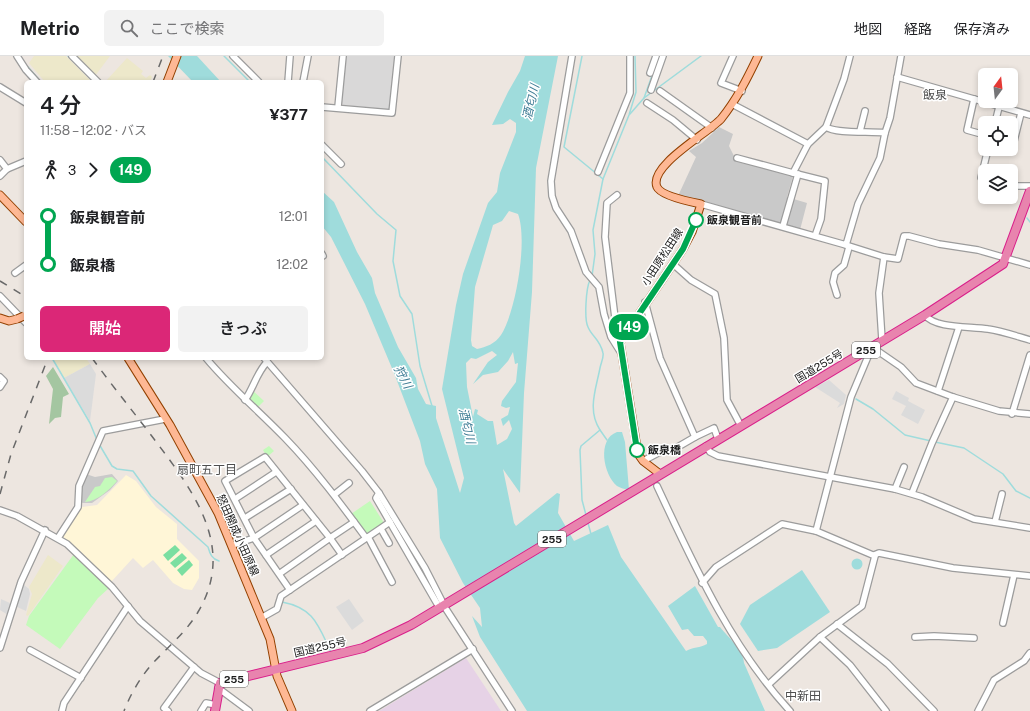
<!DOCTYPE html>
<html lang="ja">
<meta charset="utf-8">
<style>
body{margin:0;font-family:"Public Sans","Noto Sans JP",sans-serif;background:#f2f2f2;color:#202124;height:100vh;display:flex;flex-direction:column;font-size:15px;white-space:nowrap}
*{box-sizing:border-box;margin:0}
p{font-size:13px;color:#757577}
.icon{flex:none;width:22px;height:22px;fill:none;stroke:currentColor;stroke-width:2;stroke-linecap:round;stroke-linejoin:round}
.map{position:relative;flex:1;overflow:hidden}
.details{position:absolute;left:24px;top:24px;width:300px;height:280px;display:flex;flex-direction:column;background:#fff;border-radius:6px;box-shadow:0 2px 6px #0003}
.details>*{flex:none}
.badge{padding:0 8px;border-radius:13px;font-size:14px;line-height:26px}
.needle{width:26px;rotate:15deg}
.controls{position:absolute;left:978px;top:12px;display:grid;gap:8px}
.controls a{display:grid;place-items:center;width:40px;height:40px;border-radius:6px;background:#fff;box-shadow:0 2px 6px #0003;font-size:20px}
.map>.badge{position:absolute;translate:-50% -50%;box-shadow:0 0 0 2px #fff}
.legs{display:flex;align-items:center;gap:6px;height:44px;padding:0 16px;font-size:13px}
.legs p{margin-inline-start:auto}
.overview{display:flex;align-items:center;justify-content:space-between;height:68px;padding:0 16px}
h1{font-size:22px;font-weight:600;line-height:30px}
.button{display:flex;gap:8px;margin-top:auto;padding:8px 16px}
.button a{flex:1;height:46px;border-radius:6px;background:#db2777;color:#fff;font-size:16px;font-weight:600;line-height:46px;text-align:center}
.button a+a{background:#f2f2f2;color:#202124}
ul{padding:0 16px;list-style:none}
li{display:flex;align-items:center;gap:14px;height:48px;font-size:15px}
li i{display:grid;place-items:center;width:6px;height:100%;margin:0 5px;background:currentColor}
li i::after{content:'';width:10px;height:10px;margin:-5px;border:3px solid;border-radius:50%;background:#fff}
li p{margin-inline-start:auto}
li:first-child i{background:linear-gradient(#0000 50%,currentColor 0)}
li:last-child i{background:linear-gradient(currentColor 50%,#0000 0)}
header{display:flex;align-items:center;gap:24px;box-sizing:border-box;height:56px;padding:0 20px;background:#fff;border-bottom:1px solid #e0e0e0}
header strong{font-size:19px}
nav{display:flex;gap:22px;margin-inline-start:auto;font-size:14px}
.search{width:280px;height:36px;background:#f2f2f2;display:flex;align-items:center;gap:10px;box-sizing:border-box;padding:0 14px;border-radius:6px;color:#757577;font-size:15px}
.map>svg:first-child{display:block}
.residential{fill:#d9d8d8}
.industrial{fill:#e6d2e6}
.education{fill:#fff6d7}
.religious{fill:#c9c9c9}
.farmland{fill:#ede8ca}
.cemetery{fill:#a4c6a1}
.park{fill:#c4faba}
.pitch{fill:#7bdfa1}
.parking{fill:#dbdbdb}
.water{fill:#9fdcdc;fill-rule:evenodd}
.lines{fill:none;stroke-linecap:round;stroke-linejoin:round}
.stream{stroke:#9fdcdc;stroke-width:1.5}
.minor-casing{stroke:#9c9c9c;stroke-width:8}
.major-casing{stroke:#924000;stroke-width:9}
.highway-casing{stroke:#d91f8a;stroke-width:10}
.minor{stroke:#fff;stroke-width:5.5}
.major{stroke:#feb894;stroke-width:7}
.highway{stroke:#e884ae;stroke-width:8}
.rail{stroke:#696969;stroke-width:1.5;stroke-dasharray:8 8;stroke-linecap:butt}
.major-bridge-casing{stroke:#924000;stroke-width:9;stroke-linecap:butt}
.major-bridge{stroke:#feb894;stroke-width:7}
.line-1-casing{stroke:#fff;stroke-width:9}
.line-1{stroke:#00a651;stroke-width:6}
.stop-1-dot{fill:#fff;stroke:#00a651;stroke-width:2}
.labels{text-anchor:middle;stroke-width:3;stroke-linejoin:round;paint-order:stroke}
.shield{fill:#fff;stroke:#5f5f5f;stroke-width:1}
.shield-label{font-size:10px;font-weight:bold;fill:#1b1b1b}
.stop-label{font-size:11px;font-weight:bold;fill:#1b1b1b;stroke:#fff;text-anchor:start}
.street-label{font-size:11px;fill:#1b1b1b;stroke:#fff}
.neighbourhood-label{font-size:12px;fill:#4e4e4e;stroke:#fff}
.water-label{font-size:12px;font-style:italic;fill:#3e7d95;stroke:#fff}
</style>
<header>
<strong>Metrio</strong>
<div class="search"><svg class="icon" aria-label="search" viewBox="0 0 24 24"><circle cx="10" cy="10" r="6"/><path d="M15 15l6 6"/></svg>ここで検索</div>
<nav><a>地図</a><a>経路</a><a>保存済み</a></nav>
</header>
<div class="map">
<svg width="1030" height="655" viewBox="0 0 1030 655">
<rect width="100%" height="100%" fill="#ede6e0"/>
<path class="residential" d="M346,0H395L391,52L388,54L343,49L341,46Z"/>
<path class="industrial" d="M466,602L501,655H379Z"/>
<path class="education" d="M126,419L136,425L156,451L177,468V483L199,505V522L192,534L184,533L173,527L153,504L143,512L133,502L111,526L79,494L64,482L63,479L82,451L97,449Z"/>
<g class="religious">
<path d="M719,71L733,78L729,90L736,104L793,120L787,141L807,147L800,174L678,140L696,101L689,95L702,87Z"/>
<path d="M86,418L95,421L112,418L118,425L110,434L92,447H83L80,446L79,436Z"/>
</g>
<g class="farmland">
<path d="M34,0H66L92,26H45L29,7Z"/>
<path d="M75,0H110L95,20Z"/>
<path d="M127,2L143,15L141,18L146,22L150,19L152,21L150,26H105Z"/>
<path d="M53,302H86L90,308L64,322Z"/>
<path d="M48,499L63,510L28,560L26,559L32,538L29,531Z"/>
</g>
<path class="cemetery" d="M53,311L69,338L63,341L61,361L55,362L49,368L53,333L46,320Z"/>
<g class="park">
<path d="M251,333L264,345L257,352L246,343Z"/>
<path d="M269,390L274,395L267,401L263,394Z"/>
<path d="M112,421L117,425C109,434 98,445 85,446L95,431L100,430L105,422Z"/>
<path d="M370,445L384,467L366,478L351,458Z"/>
<path d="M74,498L109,532L98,542L60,593L26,569L29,560Z"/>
</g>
<g class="pitch">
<path d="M175,489L180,494L168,505L163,499Z"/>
<path d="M182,497L187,502L175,512L170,507Z"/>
<path d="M189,504L193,509L182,520L177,514Z"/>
</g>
<g class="parking">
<path d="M90,308L96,318L90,365L64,322Z"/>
<path d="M829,324L846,339L844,348L837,352L840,347L815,331Z"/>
<path d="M896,335L909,342L908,345L925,354L918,368L901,359L906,350L892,343Z"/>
<path d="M23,528L29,533L30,538L26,555L15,550Z"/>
<path d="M1,543L12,548L8,559L0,554Z"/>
<path d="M349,543L364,565L352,574L336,551Z"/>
</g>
<g class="water">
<path d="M168,0H197L221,26H193Z"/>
<path d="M525,0H558L536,112L532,236L524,337L520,437L503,413L514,467L516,470L557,437L560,438L558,457L574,485L608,469L621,501L686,595C693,591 700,592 707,588V585L703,580H694L688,573L682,574L668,550L695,530L718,571H720C728,581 744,595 744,607L765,655H527L480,581L472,560L482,571L480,552L463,527L440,482L437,433L425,408L420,385L394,317L365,248L331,181L322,170V135L334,146L357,196L372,222L375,237L398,291L416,322L418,333L426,348L436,350V362L460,437L464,422L442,333L456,249L463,218L488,147L497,136L500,117L516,76V67L510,63L503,68L492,69L508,36L520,15ZM509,155L518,158C528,184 516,255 501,279C495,288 486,291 477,293L472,290L471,284L475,231L493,169L502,165ZM492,295L497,299L488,306L473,328L483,319L498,316L508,305L513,296L515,308L518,307L516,326L502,345L501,350L506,352L510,351L508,359L501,363L503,370L509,364L512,373L507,383L497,389L493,365H488L477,358L478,354L475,353L473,361L467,331L466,307L471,302L476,303Z"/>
<path d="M617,376H622L625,386L629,434C625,433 620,432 617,430C603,418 597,383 617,376Z"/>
<circle cx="857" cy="508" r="5.5"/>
<path d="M802,514L830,556L777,592L758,595L740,568L750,549Z"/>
</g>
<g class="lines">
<g class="stream">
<path d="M68,0L94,26"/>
<path d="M224,0L250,26"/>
<path d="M582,0L564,91L603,123"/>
<path d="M28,11L41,26"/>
<path d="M644,42L659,0"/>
<path d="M630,58L644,42L701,0"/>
<path d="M322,101L377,158L396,174L393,205L400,240L412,258L420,310L432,350"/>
<path d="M1027,162L1030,166"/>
<path d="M592,220L595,198L593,174L603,123L629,59L636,36L635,0"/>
<path d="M52,302L90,367L97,384"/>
<path d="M856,343L873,353L905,379L931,385"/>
<path d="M600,374L607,384"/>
<path d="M935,386L964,392L1003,418L1016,435L1030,442"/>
<path d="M99,388L112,410L117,413L133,415L151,440L208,491C210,498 212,503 219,505"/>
<path d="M586,459L582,444L580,394L581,390L600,374C587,354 596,333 600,312C601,307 604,301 603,297C600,283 592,281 588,271C584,263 586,232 590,224"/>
<path d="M588,467L591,478"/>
<path d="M282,546C314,552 318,569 331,596"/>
</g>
<g class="minor-casing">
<g id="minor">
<path d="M17,0L26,14L37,26"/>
<path d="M72,0L98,26"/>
<path d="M233,0L259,26"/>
<path d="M572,0L551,125L552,140L556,152L571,175L586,216L599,231L604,258L611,281L621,297"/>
<path d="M733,0L721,27L742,35"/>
<path d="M650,17L656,0"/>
<path d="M897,21L1030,59"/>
<path d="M288,26L290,0"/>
<path d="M303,26L308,0"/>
<path d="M0,31L26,47"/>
<path d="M651,34L663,0"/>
<path d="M660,35L712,72"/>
<path d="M974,43L967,74L985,79"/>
<path d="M647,47L673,64L697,84"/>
<path d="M732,48L808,88"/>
<path d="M322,51L392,57L398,0"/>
<path d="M338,51L343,0"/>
<path d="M995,67L999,51"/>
<path d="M826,71C836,78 871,75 885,77"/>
<path d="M860,75L865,55"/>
<path d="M322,89L341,108"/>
<path d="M1013,89L1021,57"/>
<path d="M737,102L793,117"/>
<path d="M0,104L7,113L0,120"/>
<path d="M7,113L26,105"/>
<path d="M598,116L630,37V0"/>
<path d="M985,125L981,122L988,93"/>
<path d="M1011,130H1030"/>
<path d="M617,139L607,147L605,181L617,278L621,282"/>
<path d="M701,148L846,189L858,148L880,102L885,77L890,62L901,0"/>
<path d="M783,170L798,118"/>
<path d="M815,180L821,163L825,125L793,117L808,88L826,71L844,23L850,0"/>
<path d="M846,189L884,201L879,237L882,284"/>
<path d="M322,198L323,200"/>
<path d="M884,201L898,203L904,180H909L939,188L978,194L1030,209"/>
<path d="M673,208L691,224L715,238L724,282L727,344L741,370"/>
<path d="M15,217L26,209"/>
<path d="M837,239L833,226L835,217L844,209L849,191"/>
<path d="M0,240L26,267"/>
<path d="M645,246L660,302L695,381L714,372L718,383"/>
<path d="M925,259C935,273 972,270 988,273C1002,275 1016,280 1030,284"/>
<path d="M872,291L901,311L916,327L953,341L999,355L1030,358"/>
<path d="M206,302C230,331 259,355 285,382C315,413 341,448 366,482"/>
<path d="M264,302L362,415L379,437L425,512L446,553L512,655"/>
<path d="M0,321L4,325L0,331"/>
<path d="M938,335L959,271"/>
<path d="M245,344C254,331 256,318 267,306"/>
<path d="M1012,358L1030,299"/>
<path d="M706,390L710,396L718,400L895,433L922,441L974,463L1030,472"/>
<path d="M643,405L658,397L676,392L695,381"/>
<path d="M657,430C694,509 730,590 790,655"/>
<path d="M895,433L904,411"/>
<path d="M379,437L376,442L439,551"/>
<path d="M912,437L932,387L953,341"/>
<path d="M335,438L349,427"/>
<path d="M235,443L276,416"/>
<path d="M0,454L17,460L67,488L112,531L140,565L201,617L220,627"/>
<path d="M245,462L291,433"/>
<path d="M995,466L1002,438"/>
<path d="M381,473L389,487"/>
<path d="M816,475L851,341L872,291"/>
<path d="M368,481L392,526"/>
<path d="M58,482L78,451L79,430L103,375L165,363"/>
<path d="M233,489L254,482L303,449"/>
<path d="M266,499L316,465"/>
<path d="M342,499L330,482L354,466"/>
<path d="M874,499L879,497L953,512L1030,520"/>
<path d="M279,518L330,482L265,401L225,425L254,482L290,534"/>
<path d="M702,527L716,511L782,468L816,475L875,500L862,550L820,581L769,628"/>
<path d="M261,562L277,553L281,540L390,466"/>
<path d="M1003,567L1014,519"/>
<path d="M837,568L888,608L934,655"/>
<path d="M820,581L850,609L886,655"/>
<path d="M915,581L934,580L974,582"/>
<path d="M0,592L21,526L45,474"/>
<path d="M30,594L81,622"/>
<path d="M218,632L249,655"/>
<path d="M62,655L64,647L128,550"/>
<path d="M168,655L164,652L194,611"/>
<path d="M201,655L206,647L216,649"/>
<path d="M370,655L473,593"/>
<path d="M978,655L994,624L1024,605L1030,597"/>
</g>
</g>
<g class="major-casing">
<g id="major">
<path d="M167,26L177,0"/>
<path d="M0,139L26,166"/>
<path d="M0,262L9,265L17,263"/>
<path d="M128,302L170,369L218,457L270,583L277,620L292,655"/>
<path d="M660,418L643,405L638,398L620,286L683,193L692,176L701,148C691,146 661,140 657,131C648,110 708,77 721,63C737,43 747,23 758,0"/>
</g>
</g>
<g class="highway-casing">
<path id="highway" d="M215,655L220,627L363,592L411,569L925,259L1003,208L1030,135"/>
</g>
<use href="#minor" class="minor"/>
<use href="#major" class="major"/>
<use href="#highway" class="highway"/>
<g class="rail">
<path d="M153,26L163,0"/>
<path d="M0,225L26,241"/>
<path d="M92,302C111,328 131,353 151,379C190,431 238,489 198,556C187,575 169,590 154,606C141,620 131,637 124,655"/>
<path d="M0,438L11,398L48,302"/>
</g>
<g class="major-bridge-casing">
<path id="major-bridge" d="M17,263L24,260"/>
</g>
<use href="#major-bridge" class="major-bridge"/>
</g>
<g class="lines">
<g class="line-1-casing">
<path id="line-1" d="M637,394L620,286L683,193L696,164"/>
</g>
<use href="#line-1" class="line-1"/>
</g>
<g class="stop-1-dot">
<circle cx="696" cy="164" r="7"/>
<circle cx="637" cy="394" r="7"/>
</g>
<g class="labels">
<g class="shield">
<rect x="852" y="286" width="28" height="16" rx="3"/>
<rect x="538" y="475" width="28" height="16" rx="3"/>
<rect x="220" y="615" width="28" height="16" rx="3"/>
</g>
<g class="shield-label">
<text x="866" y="298">255</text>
<text x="552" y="487">255</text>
<text x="234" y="627">255</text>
</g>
<g class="stop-label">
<text x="707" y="168">飯泉観音前</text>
<text x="648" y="398">飯泉橋</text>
</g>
<g class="street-label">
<text transform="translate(662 201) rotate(-57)" y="4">小田原松田線</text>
<text transform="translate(819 310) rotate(-31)" y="4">国道255号</text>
<text transform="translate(238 479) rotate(66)" y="4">怒田開成小田原線</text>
<text transform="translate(320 591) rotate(-13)" y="4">国道255号</text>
</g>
<g class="neighbourhood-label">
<text x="935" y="43">飯泉</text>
<text x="207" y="418">扇町五丁目</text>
<text x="803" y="644">中新田</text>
</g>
<g class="water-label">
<text transform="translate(531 46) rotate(-77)" y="4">酒匂川</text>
<text transform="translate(403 321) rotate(62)" y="4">狩川</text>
<text transform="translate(467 370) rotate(77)" y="4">酒匂川</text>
</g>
</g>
</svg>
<div class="controls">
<a><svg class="needle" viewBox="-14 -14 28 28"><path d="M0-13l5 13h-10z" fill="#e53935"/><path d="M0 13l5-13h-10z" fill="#757577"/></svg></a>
<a><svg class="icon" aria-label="locate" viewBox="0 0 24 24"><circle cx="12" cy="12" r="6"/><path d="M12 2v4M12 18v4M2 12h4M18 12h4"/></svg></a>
<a><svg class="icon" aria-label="layers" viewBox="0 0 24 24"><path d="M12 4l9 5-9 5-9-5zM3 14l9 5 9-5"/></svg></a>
</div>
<b class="badge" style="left:629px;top:271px;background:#00a651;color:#fff">149</b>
<section class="details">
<div class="overview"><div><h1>4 分</h1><p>11:58 – 12:02 · バス</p></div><b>¥377</b></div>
<div class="legs"><svg class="icon" aria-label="walk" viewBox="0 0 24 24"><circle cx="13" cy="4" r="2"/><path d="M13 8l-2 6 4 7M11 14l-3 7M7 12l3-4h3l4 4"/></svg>3<svg class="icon" aria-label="forward" viewBox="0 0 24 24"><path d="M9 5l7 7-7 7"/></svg><b class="badge" style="background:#00a651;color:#fff">149</b></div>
<ul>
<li><i style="color:#00a651"></i><b>飯泉観音前</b><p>12:01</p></li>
<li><i style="color:#00a651"></i><b>飯泉橋</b><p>12:02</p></li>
</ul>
<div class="button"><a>開始</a><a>きっぷ</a></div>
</section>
</div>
